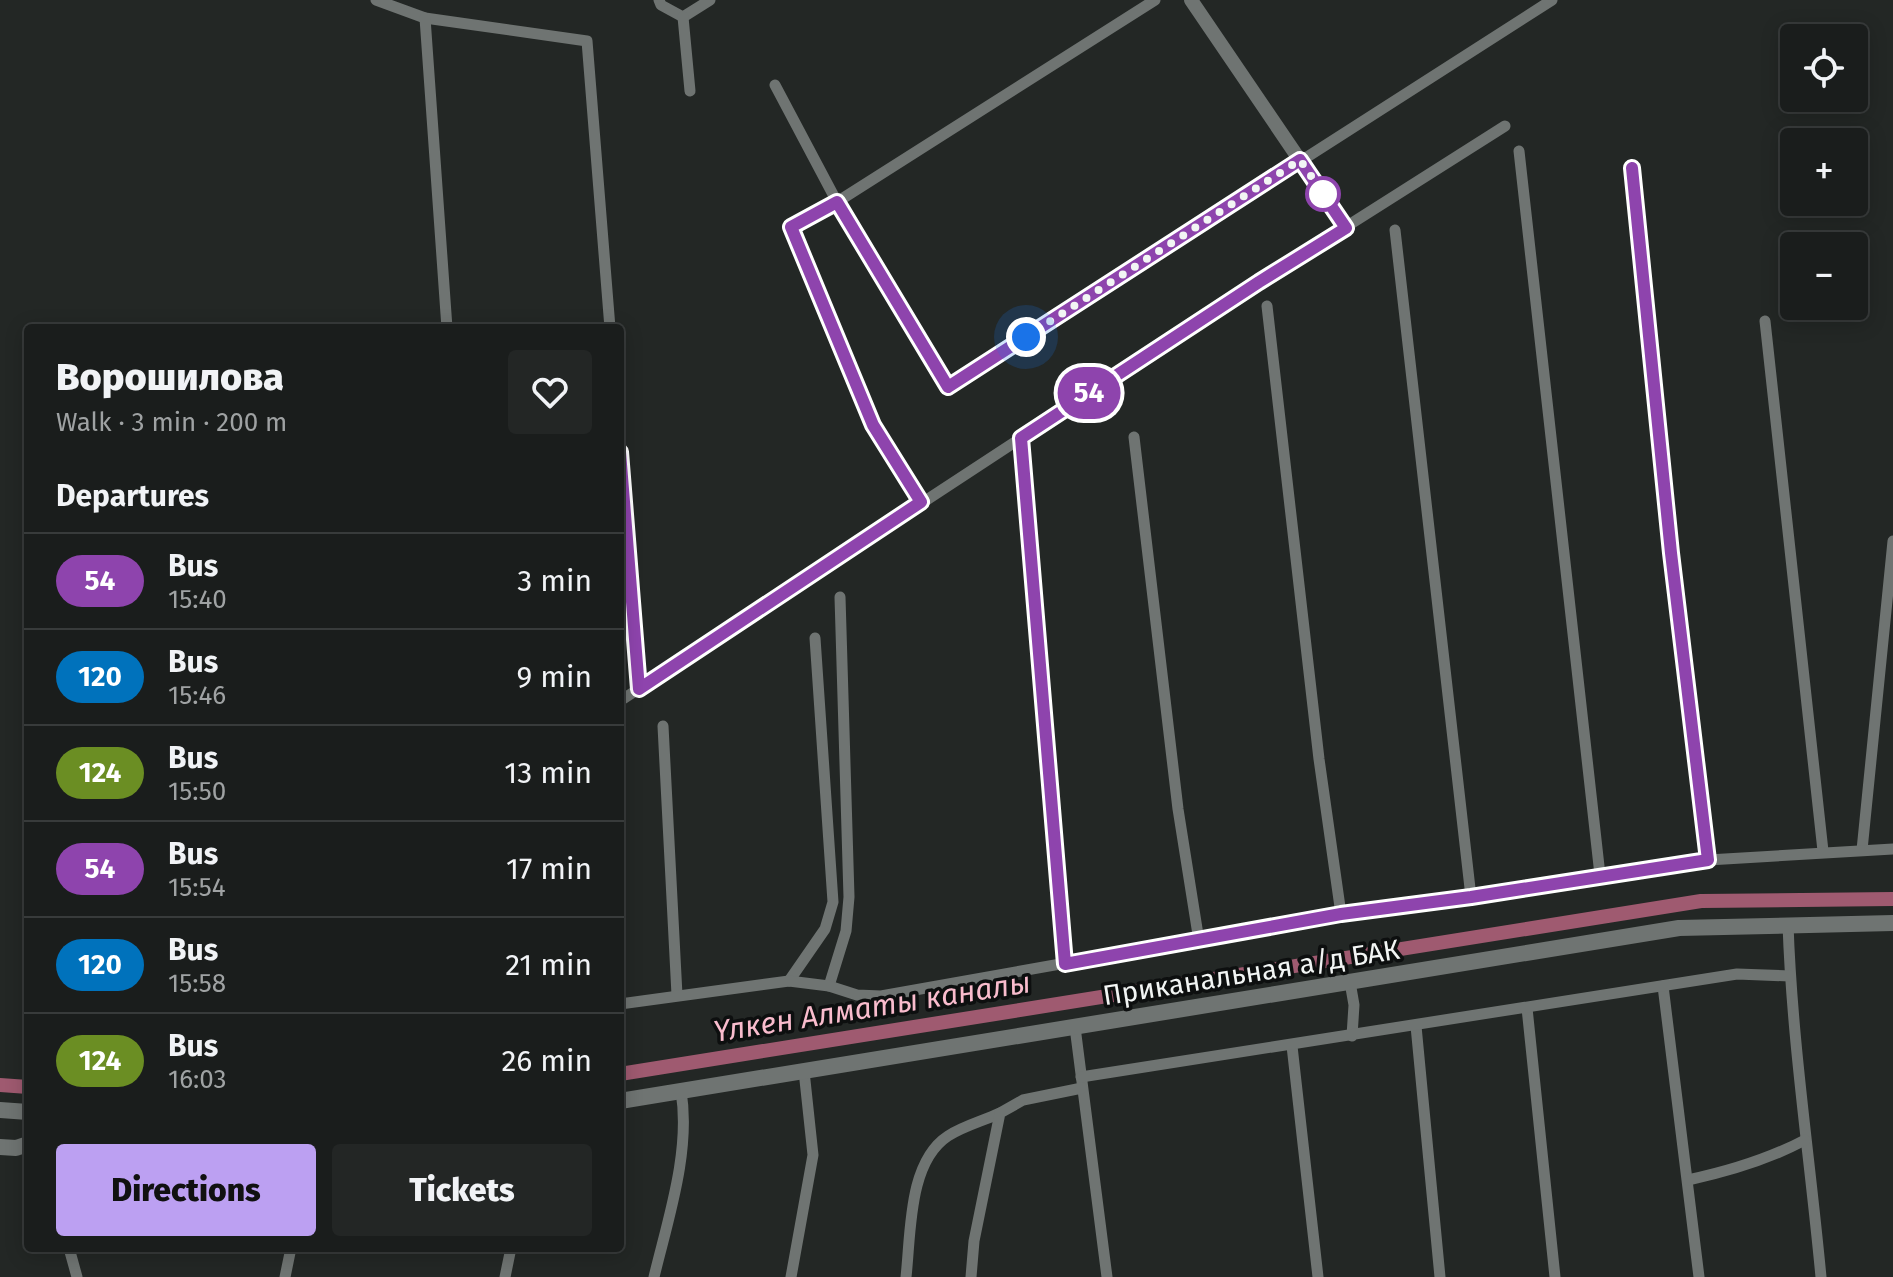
<!DOCTYPE html>
<meta charset="utf-8">
<style>
body{margin:0;font-family:"Fira Sans",sans-serif;background:#232625;color:#f1f3f6;height:100vh;display:flex;flex-direction:column;font-size:30px;white-space:nowrap}
*{box-sizing:border-box;margin:0}
p{font-size:26px;color:#9fa2a3}
.icon{flex:none;width:44px;height:44px;fill:none;stroke:currentColor;stroke-width:2;stroke-linecap:round;stroke-linejoin:round}
.map{position:relative;flex:1;overflow:hidden}
.details{position:absolute;left:24px;top:324px;width:600px;height:928px;display:flex;flex-direction:column;background:#1a1d1c;border-radius:8px;box-shadow:0 4px 20px #0003,0 0 0 2px #383b3b}
.details>*{flex:none}
.badge{padding:0 16px;border-radius:26px;font-size:28px;line-height:52px}
.tools{position:absolute;left:1780px;top:24px;display:grid;gap:16px}
.tools a{display:grid;place-items:center;width:88px;height:88px;border-radius:8px;background:#1a1d1c;box-shadow:0 4px 20px #0003,0 0 0 2px #383b3b;font-size:40px}
.you{position:absolute;width:40px;height:40px;margin:-20px;border:6px solid #fff;border-radius:50%;background:#1a73e8;box-shadow:0 0 0 12px #1a73e833}
.map>.badge{position:absolute;translate:-50% -50%;box-shadow:0 0 0 4px #fff}
h2{padding:0 32px;font-size:30px;line-height:72px}
.round{display:grid;place-items:center;flex:none;width:84px;height:84px;border-radius:8px;background:#232625}
.overview{display:flex;align-items:center;justify-content:space-between;height:136px;padding:0 32px}
h1{font-size:38px;font-weight:800;line-height:60px}
.cta{display:flex;gap:16px;margin-top:auto;padding:16px 32px}
.cta a{flex:1;height:92px;border-radius:8px;background:#bca0f2;color:#111;font-size:32px;font-weight:800;line-height:92px;text-align:center}
.cta a+a{background:#232625;color:#f1f3f6}
ul{padding:0;list-style:none}
li{display:flex;align-items:center;gap:24px;height:96px;padding:0 32px;border-top:2px solid #383b3b}
li div{flex:1}
li b{display:block;font-size:30px}
li em{font-style:normal}
li .badge{min-width:88px;font-weight:700;text-align:center}
.map>svg:first-child{display:block}
.lines{fill:none;stroke-linecap:round;stroke-linejoin:round}
.canal{stroke:#9f5a70;stroke-width:14}
.minor{stroke:#6f7472;stroke-width:11}
.tertiary{stroke:#6f7472;stroke-width:14}
.secondary{stroke:#6f7472;stroke-width:16}
.line-casing{stroke:#fff;stroke-width:18}
.line{stroke:#8e44ad;stroke-width:12}
.walk{stroke:#f2f5f4;stroke-width:8;stroke-dasharray:0 14.4}
.stop-dot{fill:#fff;stroke:#8e44ad;stroke-width:4}
.labels{text-anchor:middle;stroke-width:7;stroke-linejoin:round;paint-order:stroke}
.street-label{font-size:28px;fill:#f2f5f4;stroke:#0d0f0f}
.water-label{font-size:30px;font-style:italic;fill:#f9bccd;stroke:#0d0f0f}
</style>
<div class="map">
<svg width="1893" height="1277" viewBox="0 0 1893 1277">
<rect width="100%" height="100%" fill="#232725"/>
<g class="lines">
<g class="canal">
<path d="M620,1074L1701,901L1893,899"/>
<path d="M0,1085L28,1087"/>
</g>
<g class="minor">
<path d="M376,0L425,18L587,41L610,328"/>
<path d="M659,0L661,5L683,17L710,0"/>
<path d="M683,17L690,91"/>
<path d="M425,18L447,328"/>
<path d="M775,85L837,202L948,387L1552,0"/>
<path d="M1519,151L1600,875"/>
<path d="M1632,168L1671,553L1708,860"/>
<path d="M1395,230L1471,897"/>
<path d="M1267,306L1319,759L1341,914"/>
<path d="M1765,321L1823,851"/>
<path d="M1134,437L1178,809L1199,941"/>
<path d="M1021,438L1065,964"/>
<path d="M620,452L639,689"/>
<path d="M921,502L873,425L791,227L837,202L1155,0"/>
<path d="M620,701L1259,282L1505,126"/>
<path d="M663,726L677,995"/>
<path d="M1862,850L1893,541"/>
<path d="M1788,924C1792,1042 1810,1159 1821,1277"/>
<path d="M789,981L825,929L833,902L815,638"/>
<path d="M1350,982L1354,1005L1352,1036"/>
<path d="M829,986L846,931L849,897L840,597"/>
<path d="M1663,986L1699,1277"/>
<path d="M620,1004L789,981L829,986L857,995L881,996L1341,914L1471,897L1600,875L1708,860L1893,849"/>
<path d="M1527,1008L1555,1277"/>
<path d="M1416,1026L1440,1277"/>
<path d="M1075,1027L1107,1277"/>
<path d="M1292,1046L1318,1277"/>
<path d="M1081,1077L1737,974L1790,976"/>
<path d="M1688,1180C1730,1171 1767,1160 1805,1140"/>
<path d="M69,1248L77,1277"/>
<path d="M285,1277L291,1248"/>
<path d="M505,1277L511,1248"/>
<path d="M654,1277C668,1219 691,1151 681,1091"/>
<path d="M791,1277L813,1155L804,1071"/>
<path d="M906,1277C911,1233 908,1162 948,1136C963,1126 983,1121 1000,1113"/>
<path d="M971,1277L974,1241L1000,1113L1023,1100L1082,1088"/>
</g>
<path class="tertiary" d="M1191,0L1346,228"/>
<g class="secondary">
<path d="M620,1101L1679,928L1893,923"/>
<path d="M0,1110L28,1112"/>
<path d="M0,1147L16,1148L28,1144"/>
</g>
</g>
<g class="lines">
<g class="line-casing">
<path id="line" d="M620,452L639,689L921,502L873,425L791,227L837,202L948,387L1300,160L1346,228L1259,282L1021,438L1065,964L1341,914L1471,897L1708,860L1671,553L1632,168"/>
</g>
<use href="#line" class="line"/>
<path class="walk" d="M1026,337L1300,160L1331,205L1323,194"/>
</g>
<circle class="stop-dot" cx="1323" cy="194" r="16"/>
<g class="labels">
<g class="street-label">
<text transform="translate(1251 972) rotate(-9)" y="10">Приканальная а/д БАК</text>
</g>
<g class="water-label">
<text transform="translate(872 1007) rotate(-9)" y="10">Үлкен Алматы каналы</text>
</g>
</g>
</svg>
<div class="tools">
<a><svg class="icon" aria-label="locate" viewBox="0 0 24 24"><circle cx="12" cy="12" r="6"/><path d="M12 2v4M12 18v4M2 12h4M18 12h4"/></svg></a>
<a>+</a>
<a>−</a>
</div>
<div class="you" style="left:1026px;top:337px"></div>
<b class="badge" style="left:1089px;top:393px;background:#8e44ad;color:#fff">54</b>
<section class="details">
<div class="overview"><div><h1>Ворошилова</h1><p>Walk · 3 min · 200 m</p></div><a class="round"><svg class="icon" aria-label="heart" viewBox="0 0 24 24"><path d="M12 20l-8-8c-3-5 5-10 8-4 3-6 11-1 8 4z"/></svg></a></div>
<h2>Departures</h2>
<ul>
<li><span class="badge" style="background:#8e44ad;color:#fff">54</span><div><b>Bus</b><p>15:40</p></div><em>3 min</em></li>
<li><span class="badge" style="background:#0072bc;color:#fff">120</span><div><b>Bus</b><p>15:46</p></div><em>9 min</em></li>
<li><span class="badge" style="background:#6b8e23;color:#fff">124</span><div><b>Bus</b><p>15:50</p></div><em>13 min</em></li>
<li><span class="badge" style="background:#8e44ad;color:#fff">54</span><div><b>Bus</b><p>15:54</p></div><em>17 min</em></li>
<li><span class="badge" style="background:#0072bc;color:#fff">120</span><div><b>Bus</b><p>15:58</p></div><em>21 min</em></li>
<li><span class="badge" style="background:#6b8e23;color:#fff">124</span><div><b>Bus</b><p>16:03</p></div><em>26 min</em></li>
</ul>
<div class="cta"><a>Directions</a><a>Tickets</a></div>
</section>
</div>
